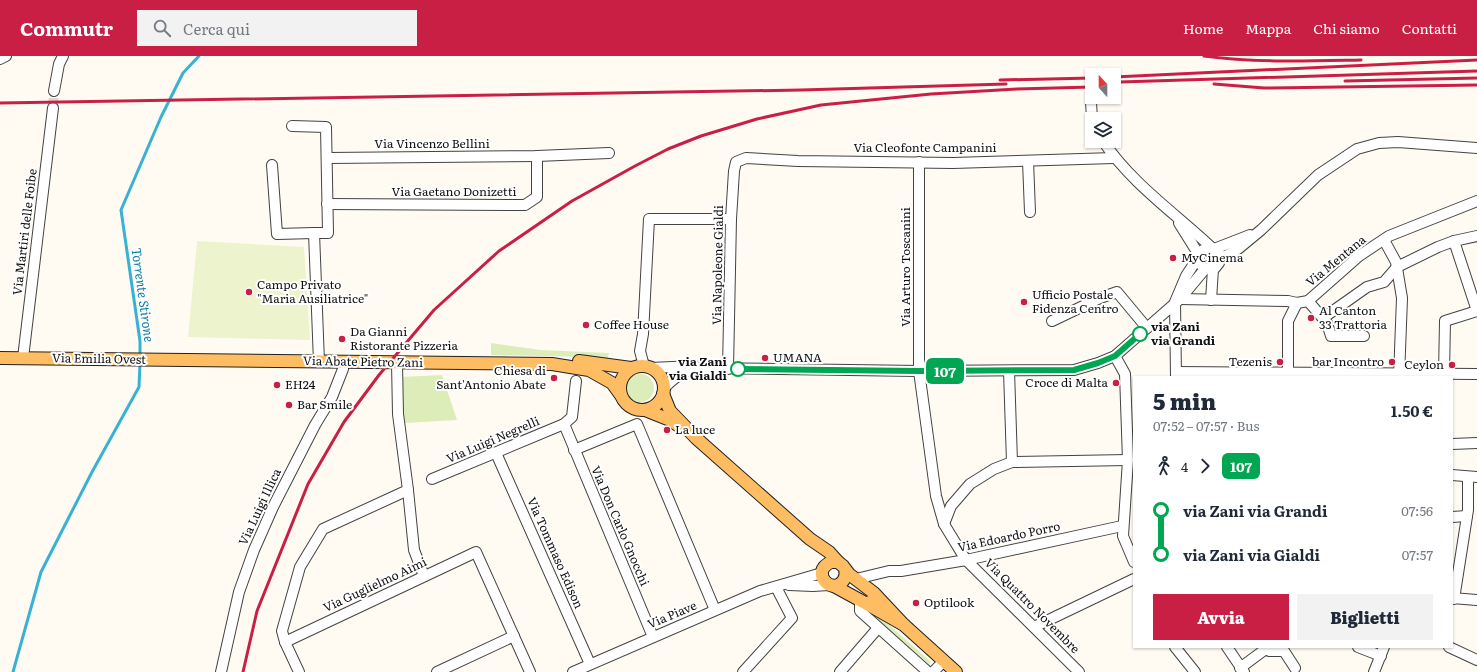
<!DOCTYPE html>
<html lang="it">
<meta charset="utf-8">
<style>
body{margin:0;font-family:Literata,serif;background:#f2f2f3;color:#1f2937;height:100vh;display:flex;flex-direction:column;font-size:15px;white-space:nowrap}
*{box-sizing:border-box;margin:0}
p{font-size:13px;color:#747a83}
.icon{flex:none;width:22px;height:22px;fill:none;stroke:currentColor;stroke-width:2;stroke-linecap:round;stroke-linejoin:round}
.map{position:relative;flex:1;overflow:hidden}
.sheet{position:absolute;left:1133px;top:320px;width:320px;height:272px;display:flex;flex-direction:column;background:#fff;border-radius:0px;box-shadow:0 1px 3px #0004}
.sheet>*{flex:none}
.badge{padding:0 8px;border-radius:6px;font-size:14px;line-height:26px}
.needle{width:26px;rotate:339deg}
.tools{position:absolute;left:1085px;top:12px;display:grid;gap:8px}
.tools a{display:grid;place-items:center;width:36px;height:36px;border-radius:0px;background:#fff;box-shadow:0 1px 3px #0004;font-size:20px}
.map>.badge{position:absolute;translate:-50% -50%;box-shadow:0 0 0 2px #fff}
.legs{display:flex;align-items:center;gap:6px;height:44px;padding:0 20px;font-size:13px}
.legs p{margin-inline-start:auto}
.summary{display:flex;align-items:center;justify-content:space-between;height:68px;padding:0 20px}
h1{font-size:22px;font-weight:800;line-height:30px}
.action{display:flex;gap:8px;margin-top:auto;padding:8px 20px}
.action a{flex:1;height:46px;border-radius:0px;background:#c91f45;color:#fff;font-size:16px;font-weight:800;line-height:46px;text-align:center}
.action a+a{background:#f2f2f3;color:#1f2937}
ul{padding:0 20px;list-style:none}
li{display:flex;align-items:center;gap:14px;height:44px;font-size:15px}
li i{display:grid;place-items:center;width:6px;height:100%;margin:0 5px;background:currentColor}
li i::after{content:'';width:10px;height:10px;margin:-5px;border:3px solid;border-radius:50%;background:#fff}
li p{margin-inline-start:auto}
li:first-child i{background:linear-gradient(#0000 50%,currentColor 0)}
li:last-child i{background:linear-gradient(currentColor 50%,#0000 0)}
header{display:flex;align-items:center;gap:24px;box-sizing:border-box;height:56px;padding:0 20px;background:#c91f45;color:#fff}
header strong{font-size:19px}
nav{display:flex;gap:22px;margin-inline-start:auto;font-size:14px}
.search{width:280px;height:36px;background:#f2f2f3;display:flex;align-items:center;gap:10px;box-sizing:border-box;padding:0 14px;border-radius:0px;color:#747a83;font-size:15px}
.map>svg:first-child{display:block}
.green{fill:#ddedba}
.pitch{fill:#edf3cc}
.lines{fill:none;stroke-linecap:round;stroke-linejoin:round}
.stream{stroke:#37b2d5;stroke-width:3}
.minor-tunnel{stroke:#dbd8d1;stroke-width:10;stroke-dasharray:10 5;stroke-linecap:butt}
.minor-casing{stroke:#434343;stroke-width:12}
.major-casing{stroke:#212121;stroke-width:14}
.minor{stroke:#fff;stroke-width:10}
.major{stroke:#ffbd63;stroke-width:12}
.rail{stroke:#c91f45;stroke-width:3}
.line-1-casing{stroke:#fff;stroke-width:9}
.line-1{stroke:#00a651;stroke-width:6}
.poi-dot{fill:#c91f45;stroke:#fff;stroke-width:1.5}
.stop-1-dot{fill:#fff;stroke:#00a651;stroke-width:2}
.labels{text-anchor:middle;stroke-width:4;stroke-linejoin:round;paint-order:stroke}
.street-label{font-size:12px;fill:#101010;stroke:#fff}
.poi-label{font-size:12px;fill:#101010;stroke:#fff;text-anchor:start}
.stop-label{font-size:12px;font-weight:bold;fill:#101010;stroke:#fff;text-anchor:start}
.water-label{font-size:13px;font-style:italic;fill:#117da2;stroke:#fff}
</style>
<header>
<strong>Commutr</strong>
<div class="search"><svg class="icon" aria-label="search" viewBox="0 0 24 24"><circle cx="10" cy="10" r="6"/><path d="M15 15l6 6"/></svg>Cerca qui</div>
<nav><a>Home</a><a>Mappa</a><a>Chi siamo</a><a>Contatti</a></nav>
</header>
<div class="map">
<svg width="1477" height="616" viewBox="0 0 1477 616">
<rect width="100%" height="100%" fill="#fffbf3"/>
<g class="green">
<path d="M491,287L541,294L609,297L607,306L585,301L491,299Z"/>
<circle cx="640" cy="332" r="14"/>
<path d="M442,319L457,364L405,367L401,343V321Z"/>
<path d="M878,559L930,605V609L876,562Z"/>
</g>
<path class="pitch" d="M197,185L304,191L310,284L188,281Z"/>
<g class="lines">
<g class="stream">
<path d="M140,300V285L121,154L161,61L183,17L199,0"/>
<path d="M13,616L41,516L92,416L139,331L140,306"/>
</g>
<path class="minor-tunnel" d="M53,52L54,35"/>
<g class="minor-casing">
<g id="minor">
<path d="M0,3L6,0"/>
<path d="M54,35L59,8L63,0"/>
<path d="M1091,46L1092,63"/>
<path d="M292,70L326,71L328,177H314L319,306"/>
<path d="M1103,85C1131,127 1176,158 1212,192"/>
<path d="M328,102L537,100L609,97"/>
<path d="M1028,105L1030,156"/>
<path d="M919,106V315L936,440L944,468L950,478L966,504L1079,616"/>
<path d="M272,109L277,178L314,177"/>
<path d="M327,148L525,149L537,141V100"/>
<path d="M1179,167L1199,199"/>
<path d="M1384,184L1396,206L1402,242L1399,321"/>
<path d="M1454,185L1477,255"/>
<path d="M1214,193L1250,179"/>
<path d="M1220,203L1238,193L1261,174L1318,119L1357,93L1379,87L1398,86L1477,92"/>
<path d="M1180,243L1288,245L1297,247L1308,245L1359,200L1389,180L1477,145"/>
<path d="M1211,244L1213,213"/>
<path d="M1308,245L1327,267L1331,280H1364"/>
<path d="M1323,262L1367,231L1384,226L1397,211L1438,191L1454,185L1477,180"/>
<path d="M1052,265L1100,242L1117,236L1147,272"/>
<path d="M1115,300L1125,318L1128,404L1123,480L1134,506"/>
<path d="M23,302L53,52"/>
<path d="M644,310L640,295L643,278L649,163H731"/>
<path d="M650,312L695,310"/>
<path d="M728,313L731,163L734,115L736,106L746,102L798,105L953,107L1114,102"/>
<path d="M1009,315L1012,406"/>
<path d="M1176,316L1477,318"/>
<path d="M1444,318L1445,265L1477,255"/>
<path d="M1176,321L1175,246L1186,220L1203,194L1212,192L1219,197L1220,201L1219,207L1215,212L1205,213L1200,208L1199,202"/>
<path d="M1288,321V265L1297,247"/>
<path d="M664,332C679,317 684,315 704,312L919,315L1074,314L1098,307L1115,300L1180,243L1205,213"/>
<path d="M564,368L653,581"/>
<path d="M1452,388L1477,387"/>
<path d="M574,394L637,368L715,554"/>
<path d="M496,397L590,608"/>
<path d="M1452,419L1477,421"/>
<path d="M432,423L564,368L572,361L576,325"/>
<path d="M408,434L414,494L424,520"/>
<path d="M1452,461L1467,460"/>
<path d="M944,468L951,450L970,428L994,413L1012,406L1128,404"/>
<path d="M856,523L889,515H901L966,504L1122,470"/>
<path d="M789,529L813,530L829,529"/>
<path d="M1452,542L1477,544"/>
<path d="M1454,543L1468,454V421"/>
<path d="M860,544V555L928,616"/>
<path d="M1034,571L1134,523"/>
<path d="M285,586L476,496L530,616"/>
<path d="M1175,591L1195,616"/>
<path d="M1227,591L1244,616"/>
<path d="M1267,591L1269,595H1284L1295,612"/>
<path d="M1358,591L1381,600"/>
<path d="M1449,591L1477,604"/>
<path d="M1240,612L1267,592"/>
<path d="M221,616L239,536L254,494L273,451L315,369L332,341L343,313V306"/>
<path d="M299,616L285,586L282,575L300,511L323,473L408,434L398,358L397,307"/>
<path d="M437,616L514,580"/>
<path d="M573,616L760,535L822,517"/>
<path d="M743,616L792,562L776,531"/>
<path d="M840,616L878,572"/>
<path d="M933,616L944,605"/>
<path d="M1374,616L1384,591"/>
</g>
</g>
<g class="major-casing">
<g id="major">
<path d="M0,302L552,308L589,314L612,327L620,338"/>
<path d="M579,305L631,312"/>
<circle cx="642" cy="332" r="22"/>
<path d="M663,338L670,355L696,382L810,483L829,496L838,506"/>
<path d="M645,354L670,364L679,370"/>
<path d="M845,513C846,517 846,521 843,525C832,540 809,516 831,506H838L843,510L849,518L874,537L904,569"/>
<path d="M834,530L867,548L873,544"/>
<path d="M867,548L904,569L956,616"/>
</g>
</g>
<use href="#minor" class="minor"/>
<use href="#major" class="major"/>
<g class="rail">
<path d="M1204,0C1256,7 1309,5 1361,4"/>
<path d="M1114,21L1477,4"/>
<path d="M1000,24L1092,22"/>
<path d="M1345,25L1477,22"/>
<path d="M1120,26L1477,15"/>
<path d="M1214,28L1264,32L1477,29"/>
<path d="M0,47L801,34L1006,28"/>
<path d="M243,616L257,555L308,428L344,366L379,319L434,254L499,195L572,145L635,110L668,93L701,80L757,63L821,49L931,38L1017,33L1092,31"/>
</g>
</g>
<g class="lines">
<g class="line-1-casing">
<path id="line-1" d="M738,313L919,315L1074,314L1098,307L1115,300L1140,278"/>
</g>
<use href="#line-1" class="line-1"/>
</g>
<g class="poi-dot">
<circle cx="1173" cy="202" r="4"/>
<circle cx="249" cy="236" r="4"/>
<circle cx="1024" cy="246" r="4"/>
<circle cx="1311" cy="262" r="4"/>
<circle cx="586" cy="269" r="4"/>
<circle cx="342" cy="283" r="4"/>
<circle cx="765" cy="302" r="4"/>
<circle cx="1280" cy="306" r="4"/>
<circle cx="1392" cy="306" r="4"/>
<circle cx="1452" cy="309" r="4"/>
<circle cx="554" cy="322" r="4"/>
<circle cx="1116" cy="327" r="4"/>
<circle cx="277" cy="329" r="4"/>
<circle cx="289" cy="349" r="4"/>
<circle cx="667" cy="374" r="4"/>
<circle cx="916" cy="547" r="4"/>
</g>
<g class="stop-1-dot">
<circle cx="1140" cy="278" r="7"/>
<circle cx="738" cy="313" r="7"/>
</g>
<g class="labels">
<g class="street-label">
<text x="432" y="92">Via Vincenzo Bellini</text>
<text x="925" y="96">Via Cleofonte Campanini</text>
<text x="454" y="140">Via Gaetano Donizetti</text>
<text transform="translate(25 176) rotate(-83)" y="4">Via Martiri delle Foibe</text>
<text transform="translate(1336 205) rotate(-39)" y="4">Via Mentana</text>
<text transform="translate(718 209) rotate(-89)" y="4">Via Napoleone Gialdi</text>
<text transform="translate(906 211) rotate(-90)" y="4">Via Arturo Toscanini</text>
<text transform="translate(99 303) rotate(1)" y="4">Via Emilia Ovest</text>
<text transform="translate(363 306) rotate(1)" y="4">Via Abate Pietro Zani</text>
<text transform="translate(493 384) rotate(-23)" y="4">Via Luigi Negrelli</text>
<text transform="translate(260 451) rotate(-65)" y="4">Via Luigi Illica</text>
<text transform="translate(620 470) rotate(67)" y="4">Via Don Carlo Gnocchi</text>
<text transform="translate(1009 481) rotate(-12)" y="4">Via Edoardo Porro</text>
<text transform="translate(555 497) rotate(66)" y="4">Via Tommaso Edison</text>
<text transform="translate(375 529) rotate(-25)" y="4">Via Guglielmo Aimi</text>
<text transform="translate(1032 550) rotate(45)" y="4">Via Quattro Novembre</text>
<text transform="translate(672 559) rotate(-23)" y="4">Via Piave</text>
</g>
<g class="poi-label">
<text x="1181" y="206">MyCinema</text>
<text x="257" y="233">Campo Privato<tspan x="257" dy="14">"Maria Ausiliatrice"</tspan></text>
<text x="1032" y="243">Ufficio Postale<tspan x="1032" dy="14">Fidenza Centro</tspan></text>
<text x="1319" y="259">Al Canton<tspan x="1319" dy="14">33 Trattoria</tspan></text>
<text x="594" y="273">Coffee House</text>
<text x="350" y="280">Da Gianni<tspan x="350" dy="14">Ristorante Pizzeria</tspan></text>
<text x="773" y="306">UMANA</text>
<text x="1272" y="310" text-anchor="end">Tezenis</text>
<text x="1384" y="310" text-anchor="end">bar Incontro</text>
<text x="1444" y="313" text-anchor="end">Ceylon</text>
<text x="546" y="319" text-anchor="end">Chiesa di<tspan x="546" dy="14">Sant'Antonio Abate</tspan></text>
<text x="1108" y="331" text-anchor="end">Croce di Malta</text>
<text x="285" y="333">EH24</text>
<text x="297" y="353">Bar Smile</text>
<text x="675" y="378">La luce</text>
<text x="924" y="551">Optilook</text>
</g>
<g class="stop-label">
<text x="1151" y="275">via Zani<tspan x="1151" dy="14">via Grandi</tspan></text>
<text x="727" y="310" text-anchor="end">via Zani<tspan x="727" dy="14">via Gialdi</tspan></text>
</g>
<g class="water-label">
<text transform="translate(143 239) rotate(82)" y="5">Torrente Stirone</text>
</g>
</g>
</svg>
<div class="tools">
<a><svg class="needle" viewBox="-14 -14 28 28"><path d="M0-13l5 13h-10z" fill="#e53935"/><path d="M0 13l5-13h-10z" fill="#747a83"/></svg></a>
<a><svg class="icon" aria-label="layers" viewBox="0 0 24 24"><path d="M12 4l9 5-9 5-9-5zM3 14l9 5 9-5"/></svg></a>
</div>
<b class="badge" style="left:945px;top:315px;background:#00a651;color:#fff">107</b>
<section class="sheet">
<div class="summary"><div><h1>5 min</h1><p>07:52 – 07:57 · Bus</p></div><b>1.50 €</b></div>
<div class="legs"><svg class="icon" aria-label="walk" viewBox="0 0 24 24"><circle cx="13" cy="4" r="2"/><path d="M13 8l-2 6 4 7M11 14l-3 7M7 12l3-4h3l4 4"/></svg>4<svg class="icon" aria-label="forward" viewBox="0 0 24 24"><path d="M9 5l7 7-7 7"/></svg><b class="badge" style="background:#00a651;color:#fff">107</b></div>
<ul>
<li><i style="color:#00a651"></i><b>via Zani via Grandi</b><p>07:56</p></li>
<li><i style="color:#00a651"></i><b>via Zani via Gialdi</b><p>07:57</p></li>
</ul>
<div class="action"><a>Avvia</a><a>Biglietti</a></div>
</section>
</div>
